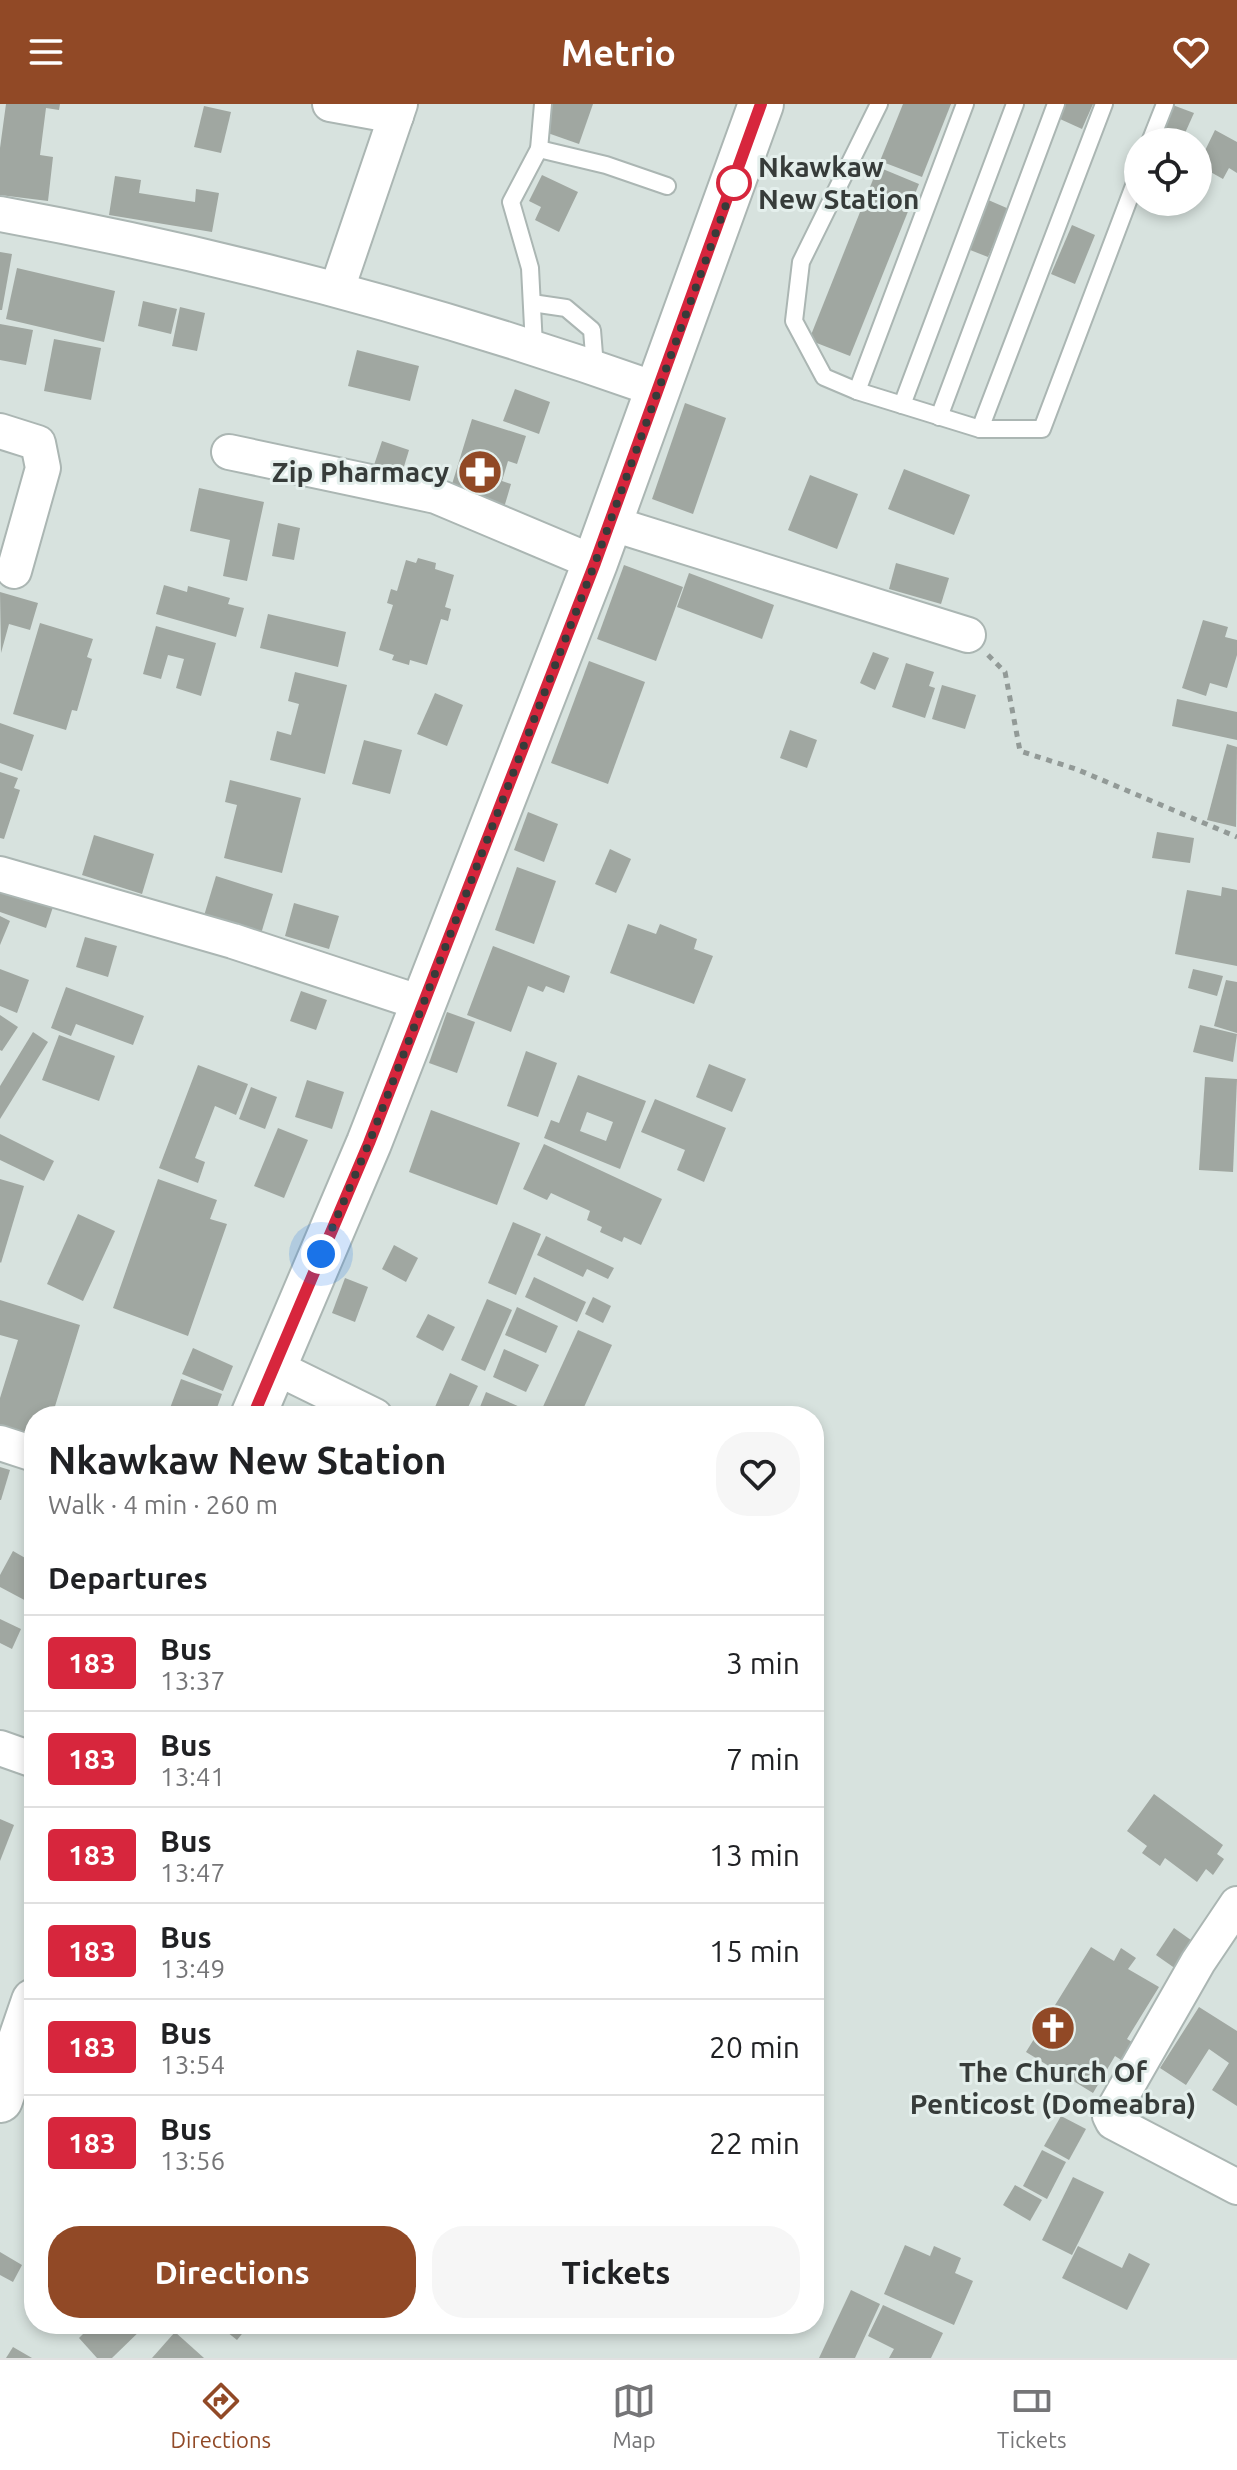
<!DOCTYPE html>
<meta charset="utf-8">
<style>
body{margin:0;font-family:Ubuntu,sans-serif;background:#f6f6f6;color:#202124;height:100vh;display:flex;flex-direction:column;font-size:30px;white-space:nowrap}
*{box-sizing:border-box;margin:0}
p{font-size:26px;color:#757577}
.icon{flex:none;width:44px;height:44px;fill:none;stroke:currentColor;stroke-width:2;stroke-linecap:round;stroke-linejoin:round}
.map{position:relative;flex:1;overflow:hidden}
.sheet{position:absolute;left:24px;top:1302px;width:800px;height:928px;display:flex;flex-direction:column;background:#fff;border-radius:32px;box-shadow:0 4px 12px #0003}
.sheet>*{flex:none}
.badge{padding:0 16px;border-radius:6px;font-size:28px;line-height:52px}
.fabs{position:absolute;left:1124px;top:24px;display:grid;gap:16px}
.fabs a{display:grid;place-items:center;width:88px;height:88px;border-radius:50%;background:#fff;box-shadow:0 4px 12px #0003;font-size:40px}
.you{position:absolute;width:40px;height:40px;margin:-20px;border:6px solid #fff;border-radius:50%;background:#1a73e8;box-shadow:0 0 0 12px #1a73e833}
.map>.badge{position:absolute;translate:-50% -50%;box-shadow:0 0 0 4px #fff}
h2{padding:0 24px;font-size:30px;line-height:72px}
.round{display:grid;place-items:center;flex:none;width:84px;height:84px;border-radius:32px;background:#f6f6f6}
.headline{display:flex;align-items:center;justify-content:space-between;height:136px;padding:0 24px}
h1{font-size:38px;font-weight:600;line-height:60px}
.button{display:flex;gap:16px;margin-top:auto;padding:16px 24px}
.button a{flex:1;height:92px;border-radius:32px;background:#914926;color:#fff;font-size:32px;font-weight:600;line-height:92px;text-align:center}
.button a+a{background:#f6f6f6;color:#202124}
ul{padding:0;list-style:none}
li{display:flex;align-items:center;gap:24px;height:96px;padding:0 24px;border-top:2px solid #e0e0e0}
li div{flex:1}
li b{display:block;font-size:30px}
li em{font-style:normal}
li .badge{min-width:88px;font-weight:700;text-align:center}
header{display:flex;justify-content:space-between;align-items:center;height:104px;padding:0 24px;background:#914926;color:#fff;font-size:36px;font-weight:600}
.menu{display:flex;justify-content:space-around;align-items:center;height:112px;border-top:2px solid #e0e0e0;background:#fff;font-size:22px;color:#757577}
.menu a{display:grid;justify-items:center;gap:4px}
.menu .on{color:#914926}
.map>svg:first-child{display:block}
.building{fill:#a0a7a1;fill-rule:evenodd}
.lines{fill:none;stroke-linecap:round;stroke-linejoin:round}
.service-casing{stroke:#abb6b3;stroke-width:20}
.minor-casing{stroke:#abb6b3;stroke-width:38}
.secondary-casing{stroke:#abb6b3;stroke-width:48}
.path{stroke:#929a97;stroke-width:5;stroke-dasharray:6 6;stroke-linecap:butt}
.service{stroke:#fff;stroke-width:16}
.minor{stroke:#fff;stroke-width:34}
.secondary{stroke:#fff;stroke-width:44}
.line-casing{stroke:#fff;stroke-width:18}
.line{stroke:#d7263d;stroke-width:12}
.walk{stroke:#373c3a;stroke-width:8;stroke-dasharray:0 14.4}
.stop-dot{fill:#fff;stroke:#d7263d;stroke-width:4}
.labels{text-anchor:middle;stroke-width:6;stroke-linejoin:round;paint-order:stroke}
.stop-label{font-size:28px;font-weight:bold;fill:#373c3a;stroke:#e4efec;text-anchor:start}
.poi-label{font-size:28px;font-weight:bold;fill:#373c3a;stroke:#e4efec;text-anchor:end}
</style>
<header><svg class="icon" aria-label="menu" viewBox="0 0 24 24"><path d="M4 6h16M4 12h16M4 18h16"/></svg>Metrio<svg class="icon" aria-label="heart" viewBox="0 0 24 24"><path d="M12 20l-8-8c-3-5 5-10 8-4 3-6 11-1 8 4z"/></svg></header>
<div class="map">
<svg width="1237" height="2254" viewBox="0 0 1237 2254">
<rect width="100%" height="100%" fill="#d7e2de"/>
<g class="building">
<path d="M6,0H60L59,6L46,4L40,51L53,53L48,97L0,91V44Z"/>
<path d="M551,0H593L579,40L542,27Z"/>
<path d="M903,0H951L922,73L880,57Z"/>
<path d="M1066,0H1093L1082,25L1060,15Z"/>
<path d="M1170,0L1194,9L1181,38H1154Z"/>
<path d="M204,2L231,8L221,49L194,43Z"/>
<path d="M1215,26L1237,38V69L1229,64L1223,75L1198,61Z"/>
<path d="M878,63L919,80L850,252L809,236Z"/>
<path d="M542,71L578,88L559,128L535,116L541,103L529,97Z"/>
<path d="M115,72L141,76L139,89L195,98L196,85L219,89L212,128L109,111Z"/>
<path d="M986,95L1009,105L988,153L965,144Z"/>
<path d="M1072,121L1095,131L1075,180L1051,170Z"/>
<path d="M0,148L12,150L2,206H0Z"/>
<path d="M17,164L115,187L104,238L6,215Z"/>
<path d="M143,197L177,205L171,230L138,222Z"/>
<path d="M180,203L205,209L197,247L172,242Z"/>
<path d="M0,220L33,226L26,261L0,256Z"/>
<path d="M54,235L101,244L91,296L44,287Z"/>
<path d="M357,246L419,262L410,297L348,282Z"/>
<path d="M515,285L550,298L539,330L503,317Z"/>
<path d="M685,299L726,314L693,410L652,395Z"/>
<path d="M472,315L526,332L517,360L508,357L502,377L511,380L503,407L449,390Z"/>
<path d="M382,337L409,346L402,369L374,361Z"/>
<path d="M904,365L970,391L954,431L888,405Z"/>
<path d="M810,371L858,390L837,445L788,426Z"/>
<path d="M199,384L264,398L247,477L223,472L230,436L190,427Z"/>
<path d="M278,419L300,424L294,456L272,452Z"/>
<path d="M418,454L436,459L435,465L454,471L445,503L451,505L448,517L441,515L427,561L410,556L409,561L392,556L394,551L379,546L393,501L387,499L391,485L397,487L406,456L416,459Z"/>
<path d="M896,459L949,474L941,500L889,485Z"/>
<path d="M624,461L683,483L656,557L597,535Z"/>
<path d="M689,469L774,501L762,535L677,503Z"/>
<path d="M164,481L187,488L188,482L230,494L228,500L244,504L236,533L156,510Z"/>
<path d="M0,488L38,499L30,526L9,520L1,549Z"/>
<path d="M268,510L346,528L338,563L260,544Z"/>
<path d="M1203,516L1228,523L1225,533L1237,536V551L1227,584L1210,579L1206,592L1182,584Z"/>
<path d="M40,519L93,535L87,553L92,555L77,607L72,606L66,626L13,610Z"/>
<path d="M156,522L216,539L201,592L176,584L184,555L168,551L161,575L143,570Z"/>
<path d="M873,548L889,554L875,586L860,579Z"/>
<path d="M589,557L645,578L608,680L551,659Z"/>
<path d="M906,559L934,568L929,582L935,584L925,614L892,603Z"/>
<path d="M295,568L347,581L325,670L270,656L277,627L291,631L299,600L288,597Z"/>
<path d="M942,581L976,591L965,625L932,615Z"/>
<path d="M435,589L463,601L447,642L417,630Z"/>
<path d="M1177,595L1237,608V636L1172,622Z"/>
<path d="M0,619L34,631L22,667L0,659Z"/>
<path d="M790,626L817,636L807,664L780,654Z"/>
<path d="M364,636L402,646L390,690L352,680Z"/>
<path d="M1227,640L1237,643L1236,723L1207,716Z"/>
<path d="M0,668L18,674L14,684L20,686L4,735L0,734Z"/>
<path d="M230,676L301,694L282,769L224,754L237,701L225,698Z"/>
<path d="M528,708L558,720L544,758L514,746Z"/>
<path d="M1157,728L1194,734L1190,759L1152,754Z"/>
<path d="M94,731L154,750L142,790L82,771Z"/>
<path d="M610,745L631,755L616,789L595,780Z"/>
<path d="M517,763L556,777L534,840L495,826Z"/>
<path d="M216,772L273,790L260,833L203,815Z"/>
<path d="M0,774L56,794L46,824L0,808Z"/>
<path d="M1222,783L1237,786V862L1175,850L1187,786L1221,792Z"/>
<path d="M294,799L339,812L329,845L285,832Z"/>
<path d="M0,812L10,817L0,841Z"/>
<path d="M628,820L656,830L660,820L697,835L694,845L713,852L694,900L610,869Z"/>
<path d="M85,833L117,842L108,873L76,863Z"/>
<path d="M493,842L570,872L564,889L546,882L543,888L528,882L511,928L467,911Z"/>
<path d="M0,865L29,876L17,909L0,902Z"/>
<path d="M1193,865L1223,872L1217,892L1188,884Z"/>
<path d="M1226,876L1237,878V929L1214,922Z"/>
<path d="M66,883L144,912L133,941L76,920L71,932L51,924Z"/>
<path d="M301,887L327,896L316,926L290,917Z"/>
<path d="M447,908L475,918L457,969L429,959Z"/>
<path d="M0,911L18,923L2,947L0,946Z"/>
<path d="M1200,921L1237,930L1233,958L1193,948Z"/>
<path d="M33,928L48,938L0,1015V982Z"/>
<path d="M59,931L115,952L99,997L42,976Z"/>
<path d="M526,947L557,959L538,1013L507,1002Z"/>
<path d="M709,960L746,975L732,1008L696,993Z"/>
<path d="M198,961L248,980L236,1011L215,1002L195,1054L205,1058L198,1079L159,1064Z"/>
<path d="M578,971L646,997L620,1065L544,1034L551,1016L559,1019ZM587,1008L613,1018L606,1037L580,1027Z"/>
<path d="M1205,973L1237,975L1233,1068L1199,1066Z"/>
<path d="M307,976L344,988L332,1025L295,1013Z"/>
<path d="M251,983L277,993L265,1025L239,1015Z"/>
<path d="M655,995L726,1024L704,1078L677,1066L685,1046L641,1028Z"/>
<path d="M431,1006L520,1039L497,1101L409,1068Z"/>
<path d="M278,1024L308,1036L284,1094L254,1082Z"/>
<path d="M0,1030L54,1057L44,1077L0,1056Z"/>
<path d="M544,1040L662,1095L641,1141L624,1133L622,1138L600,1128L602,1123L587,1116L590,1107L551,1089L547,1096L523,1085Z"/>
<path d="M0,1075L24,1082L1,1159L0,1158Z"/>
<path d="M158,1075L217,1096L210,1115L227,1120L188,1232L113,1204Z"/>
<path d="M78,1110L115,1127L83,1197L47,1180Z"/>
<path d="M513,1118L541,1130L516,1191L488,1179Z"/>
<path d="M546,1132L614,1164L608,1175L587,1165L583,1173L537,1151Z"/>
<path d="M394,1141L418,1154L406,1178L382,1165Z"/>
<path d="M534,1173L586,1198L577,1218L525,1193Z"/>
<path d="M345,1174L368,1183L355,1218L332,1209Z"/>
<path d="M593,1193L611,1202L603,1219L585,1210Z"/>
<path d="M487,1195L512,1206L485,1267L461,1256Z"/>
<path d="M0,1196L80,1221L52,1312H34V1341L0,1330V1294L18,1236L0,1231Z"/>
<path d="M517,1203L558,1222L546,1249L505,1231Z"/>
<path d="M428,1210L455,1223L443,1247L416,1233Z"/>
<path d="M578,1226L612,1241L580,1312H552L541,1307Z"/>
<path d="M193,1244L233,1262L223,1287L182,1270Z"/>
<path d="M504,1245L539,1261L526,1288L493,1273Z"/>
<path d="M450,1269L478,1282L464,1312H431Z"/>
<path d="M181,1275L222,1290L214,1312H167Z"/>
<path d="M486,1288L520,1303L517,1312H486L478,1308Z"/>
<path d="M0,1363L10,1366L1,1396H0Z"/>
<path d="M13,1447L34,1459V1491L30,1499L0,1483V1471Z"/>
<path d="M0,1515L21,1525L12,1545L0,1539Z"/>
<path d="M1154,1690L1223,1741L1217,1750L1224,1755L1213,1771L1206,1765L1197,1778L1165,1754L1160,1762L1142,1749L1147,1742L1127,1727Z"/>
<path d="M0,1715L14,1721L0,1757Z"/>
<path d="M1174,1824L1205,1846L1186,1872L1156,1851Z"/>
<path d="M1091,1843L1114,1857L1121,1844L1136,1854L1128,1865L1159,1883L1127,1935L1137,1941L1126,1959L1115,1952L1093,1989L1026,1948Z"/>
<path d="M1199,1903L1237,1927V2002L1212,1986L1229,1959L1209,1945L1186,1981L1160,1964Z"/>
<path d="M1061,2012L1086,2025L1069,2056L1044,2042Z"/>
<path d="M1042,2046L1066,2058L1047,2095L1023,2082Z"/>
<path d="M1073,2073L1104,2088L1072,2151L1042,2136Z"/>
<path d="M1015,2081L1042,2096L1030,2117L1003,2101Z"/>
<path d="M905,2141L930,2152L934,2142L961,2154L955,2169L973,2177L954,2221L884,2190Z"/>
<path d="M1078,2142L1122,2164L1129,2149L1150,2160L1127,2206L1062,2174Z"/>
<path d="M0,2148L22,2161L13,2178L0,2171Z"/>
<path d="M851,2186L880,2200L855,2254H819Z"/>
<path d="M883,2201L943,2229L931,2254H889L894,2245L868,2232Z"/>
<path d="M93,2220H147L112,2254H97L79,2234Z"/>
<path d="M217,2220H250L237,2236Z"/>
<path d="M175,2228L204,2254H152Z"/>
<path d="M13,2243L32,2254H6Z"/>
</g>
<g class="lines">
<g class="service-casing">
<g id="service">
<path d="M879,0L801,158L794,217L824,273L857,287L980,325H1042L1138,71"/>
<path d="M1150,38L1165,0"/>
<path d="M539,45L543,0"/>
<path d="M532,199L566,204L592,226L595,263"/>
<path d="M534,242L530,164L511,98L539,45L606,61L667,82"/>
<path d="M857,287L965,0"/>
<path d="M902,301L1015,0"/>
<path d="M939,313L1056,0"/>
<path d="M980,325L1104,0"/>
</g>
</g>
<g class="minor-casing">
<g id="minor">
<path d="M330,0L396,12"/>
<path d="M0,110C223,151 444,210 658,286"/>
<path d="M337,185L400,0"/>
<path d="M0,327L38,339L43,364L14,467"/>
<path d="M229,348L436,392L595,459"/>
<path d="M610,419L968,531"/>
<path d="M0,770L233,837L421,899"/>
<path d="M273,1262L375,1312"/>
<path d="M0,1339L34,1350"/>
<path d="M0,1644L34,1656"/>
<path d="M1237,1800L1198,1858L1110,2012L1113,2018L1237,2083"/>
</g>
</g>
<g class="secondary-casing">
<g id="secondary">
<path d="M253,1312L369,1039L595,459L761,0"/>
<path d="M0,1996L34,1897"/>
</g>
</g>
<path class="path" d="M988,551L1005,568L1020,647L1076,665L1237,733"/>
<use href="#service" class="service"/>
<use href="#minor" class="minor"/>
<use href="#secondary" class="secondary"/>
</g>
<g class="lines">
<g class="line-casing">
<path id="line" d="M253,1312L369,1039L595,459L761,0"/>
</g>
<use href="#line" class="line"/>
<path class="walk" d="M321,1150L369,1039L595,459L734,79"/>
</g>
<defs>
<g id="pharmacy-disc" transform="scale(2.3)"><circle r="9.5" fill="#914926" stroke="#e4efec"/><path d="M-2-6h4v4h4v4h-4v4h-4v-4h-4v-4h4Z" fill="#fff"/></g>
<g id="church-disc" transform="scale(2.3)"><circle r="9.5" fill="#914926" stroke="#e4efec"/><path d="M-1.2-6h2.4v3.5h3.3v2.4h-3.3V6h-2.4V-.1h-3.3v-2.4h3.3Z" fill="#fff"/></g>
</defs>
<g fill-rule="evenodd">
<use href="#pharmacy-disc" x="480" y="368"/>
<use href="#church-disc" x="1053" y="1924"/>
</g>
<circle class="stop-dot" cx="734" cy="79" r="16"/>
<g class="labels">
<g class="stop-label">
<text x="758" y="73">Nkawkaw<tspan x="758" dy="32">New Station</tspan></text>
</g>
<g class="poi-label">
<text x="449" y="378">Zip Pharmacy</text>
<text x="1053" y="1978" text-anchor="middle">The Church Of<tspan x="1053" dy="32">Penticost (Domeabra)</tspan></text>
</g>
</g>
</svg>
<div class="fabs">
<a><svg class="icon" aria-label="locate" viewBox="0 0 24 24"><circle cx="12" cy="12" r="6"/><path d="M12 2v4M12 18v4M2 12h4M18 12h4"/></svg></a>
</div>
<div class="you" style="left:321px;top:1150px"></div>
<section class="sheet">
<div class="headline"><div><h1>Nkawkaw New Station</h1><p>Walk · 4 min · 260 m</p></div><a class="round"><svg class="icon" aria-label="heart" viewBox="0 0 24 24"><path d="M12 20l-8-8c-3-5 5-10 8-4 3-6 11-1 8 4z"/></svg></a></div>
<h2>Departures</h2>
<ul>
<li><span class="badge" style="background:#d7263d;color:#fff">183</span><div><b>Bus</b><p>13:37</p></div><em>3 min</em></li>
<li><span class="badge" style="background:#d7263d;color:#fff">183</span><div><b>Bus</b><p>13:41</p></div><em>7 min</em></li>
<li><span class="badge" style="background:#d7263d;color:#fff">183</span><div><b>Bus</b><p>13:47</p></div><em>13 min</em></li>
<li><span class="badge" style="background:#d7263d;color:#fff">183</span><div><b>Bus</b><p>13:49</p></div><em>15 min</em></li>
<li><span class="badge" style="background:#d7263d;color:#fff">183</span><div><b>Bus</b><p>13:54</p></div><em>20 min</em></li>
<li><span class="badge" style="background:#d7263d;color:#fff">183</span><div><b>Bus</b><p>13:56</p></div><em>22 min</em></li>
</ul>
<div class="button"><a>Directions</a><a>Tickets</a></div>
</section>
</div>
<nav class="menu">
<a class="on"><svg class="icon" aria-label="directions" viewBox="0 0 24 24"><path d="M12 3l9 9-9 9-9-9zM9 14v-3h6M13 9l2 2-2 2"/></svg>Directions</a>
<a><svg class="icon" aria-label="map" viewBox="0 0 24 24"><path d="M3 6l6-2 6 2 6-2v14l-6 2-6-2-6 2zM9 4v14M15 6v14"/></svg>Map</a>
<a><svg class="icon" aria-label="tickets" viewBox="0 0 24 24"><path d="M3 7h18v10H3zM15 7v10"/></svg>Tickets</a>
</nav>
